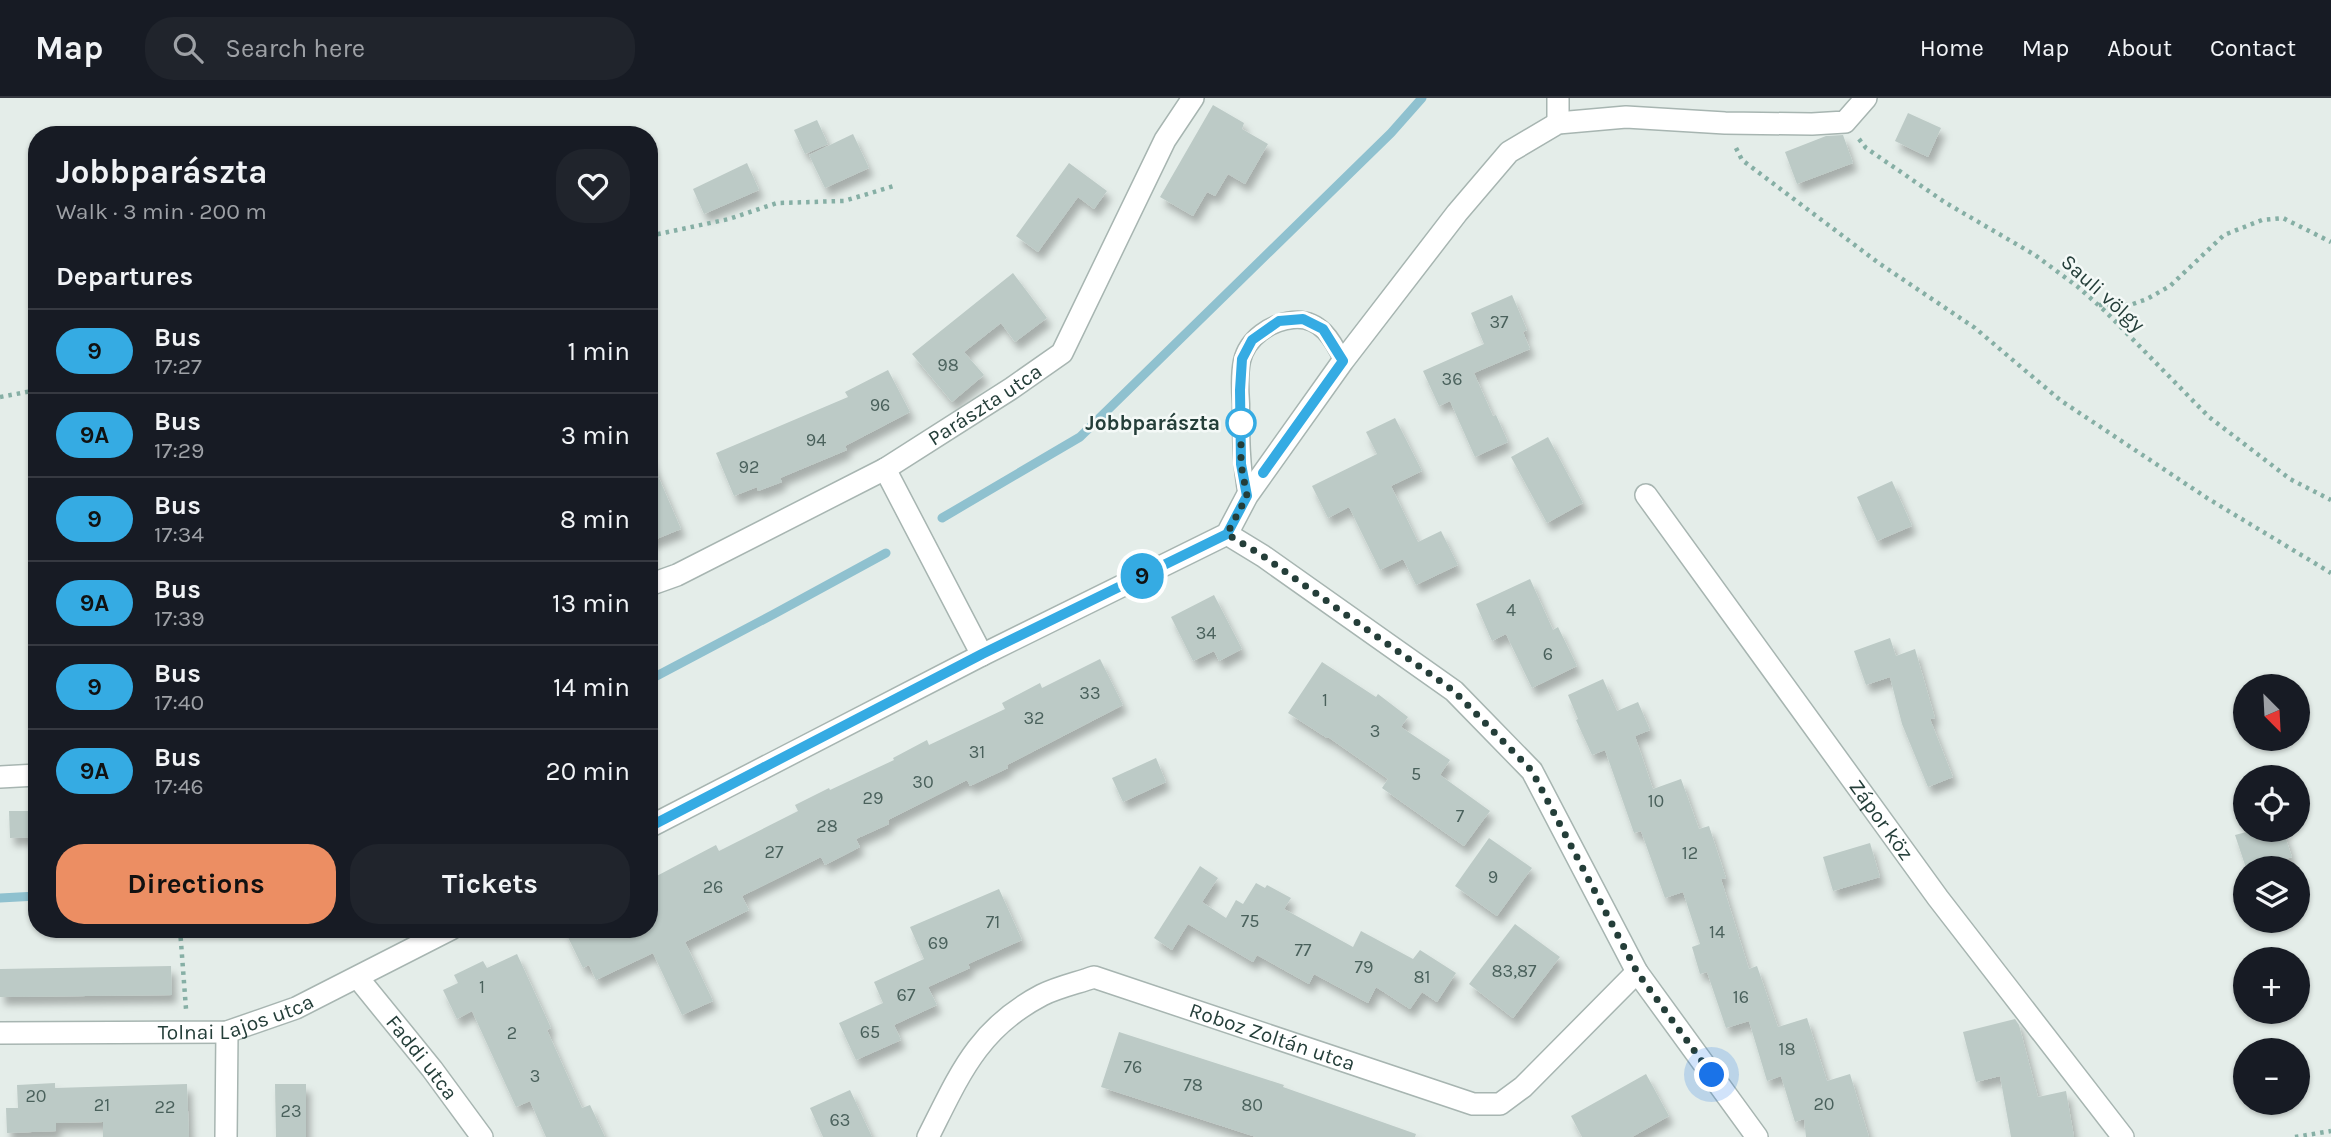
<!DOCTYPE html>
<meta charset="utf-8">
<style>
body{margin:0;font-family:Karla,sans-serif;background:#20242c;color:#f1f3f6;height:100vh;display:flex;flex-direction:column;font-size:26px;white-space:nowrap}
*{box-sizing:border-box;margin:0}
p{font-size:23px;color:#9ea1a6}
.icon{flex:none;width:38px;height:38px;fill:none;stroke:currentColor;stroke-width:2;stroke-linecap:round;stroke-linejoin:round}
.map{position:relative;flex:1;overflow:hidden}
.drawer{position:absolute;left:28px;top:28px;width:630px;height:812px;display:flex;flex-direction:column;background:#171b24;border-radius:28px;box-shadow:0 2px 5px #0004}
.drawer>*{flex:none}
.badge{padding:0 14px;border-radius:23px;font-size:24px;line-height:46px}
.needle{width:46px;rotate:156deg}
.buttons{position:absolute;left:2233px;top:576px;display:grid;gap:14px}
.buttons a{display:grid;place-items:center;width:77px;height:77px;border-radius:50%;background:#171b24;box-shadow:0 2px 5px #0004;font-size:35px}
.you{position:absolute;width:35px;height:35px;margin:-18px;border:5px solid #fff;border-radius:50%;background:#1a73e8;box-shadow:0 0 0 10px #1a73e833}
.map>.badge{position:absolute;translate:-50% -50%;box-shadow:0 0 0 4px #fff}
h2{padding:0 28px;font-size:26px;line-height:63px}
.round{display:grid;place-items:center;flex:none;width:74px;height:74px;border-radius:28px;background:#20242c}
.headline{display:flex;align-items:center;justify-content:space-between;height:119px;padding:0 28px}
h1{font-size:33px;font-weight:700;line-height:52px}
.button{display:flex;gap:14px;margin-top:auto;padding:14px 28px}
.button a{flex:1;height:80px;border-radius:28px;background:#ec8e63;color:#111;font-size:28px;font-weight:700;line-height:80px;text-align:center}
.button a+a{background:#20242c;color:#f1f3f6}
ul{padding:0;list-style:none}
li{display:flex;align-items:center;gap:21px;height:84px;padding:0 28px;border-top:2px solid #363941}
li div{flex:1}
li b{display:block;font-size:26px}
li em{font-style:normal}
li .badge{min-width:77px;font-weight:700;text-align:center}
header{display:flex;align-items:center;gap:42px;box-sizing:border-box;height:98px;padding:0 35px;background:#171b24;border-bottom:2px solid #363941}
header strong{font-size:33px}
nav{display:flex;gap:38px;margin-inline-start:auto;font-size:24px}
.search{width:490px;height:63px;background:#20242c;display:flex;align-items:center;gap:18px;box-sizing:border-box;padding:0 24px;border-radius:28px;color:#9ea1a6;font-size:26px}
.map>svg:first-child{display:block}
.lines{fill:none;stroke-linecap:round;stroke-linejoin:round}
.stream{stroke:#8fc1cf;stroke-width:9}
.building{fill:#bccac6;filter:url(#shadow)}
.lane-casing{stroke:#a7b5b1;stroke-width:19}
.street-casing{stroke:#a7b5b1;stroke-width:24}
.path{stroke:#86afa5;stroke-width:4.5;stroke-dasharray:3.5 5;stroke-linecap:butt}
.lane{stroke:#fff;stroke-width:16}
.street{stroke:#fff;stroke-width:21}
.line-casing{stroke:#fff;stroke-width:16}
.line{stroke:#35abe3;stroke-width:10}
.walk{stroke:#243e39;stroke-width:7;stroke-dasharray:0 12.6}
.stop-dot{fill:#fff;stroke:#35abe3;stroke-width:3.5}
.labels{text-anchor:middle;stroke-width:5;stroke-linejoin:round;paint-order:stroke}
.number-label{font-size:18px;fill:#4a615c}
.street-label{font-size:21px;fill:#243e39;stroke:#f4f9f7}
.stop-label{font-size:21px;font-weight:bold;fill:#243e39;stroke:#f4f9f7;text-anchor:end}
</style>
<header>
<strong>Map</strong>
<div class="search"><svg class="icon" aria-label="search" viewBox="0 0 24 24"><circle cx="10" cy="10" r="6"/><path d="M15 15l6 6"/></svg>Search here</div>
<nav><a>Home</a><a>Map</a><a>About</a><a>Contact</a></nav>
</header>
<div class="map">
<svg width="2331" height="1039" viewBox="0 0 2331 1039">
<defs>
<filter id="shadow"><feDropShadow dx="4.5" dy="8" stdDeviation="3.5" flood-color="#0004"/></filter>
</defs>
<rect width="100%" height="100%" fill="#e4ede9"/>
<g class="lines">
<g class="stream">
<path d="M942,420L1080,339L1391,35L1422,0"/>
<path d="M649,582L774,516L886,455"/>
<path d="M0,800L37,798"/>
</g>
</g>
<g class="building">
<path d="M1213,7L1244,25L1242,31L1268,46L1245,86L1228,76L1215,98L1207,94L1193,118L1160,99Z"/>
<path d="M1908,15L1941,30L1928,59L1895,43Z"/>
<path d="M817,22L828,46L805,56L794,32Z"/>
<path d="M853,36L869,70L825,90L809,57Z"/>
<path d="M1843,37L1853,65L1797,86L1785,54L1826,38Z"/>
<path d="M747,65L759,92L704,116L693,91Z"/>
<path d="M1069,65L1107,93L1094,111L1078,99L1038,154L1016,138Z"/>
<path d="M1013,175L1047,220L1015,244L1001,225L964,254L984,277L952,304L912,256Z"/>
<path d="M1512,197L1527,232L1523,234L1530,251L1474,275L1493,318L1496,317L1508,344L1475,359L1450,303L1439,308L1423,273L1484,246L1471,215Z"/>
<path d="M888,272L910,314L845,348L847,352L780,380L782,384L758,393L757,389L734,398L716,355L848,299L845,294Z"/>
<path d="M1395,320L1422,373L1391,388L1418,444L1441,433L1458,467L1416,487L1403,461L1380,472L1349,409L1328,420L1312,388L1377,356L1366,334Z"/>
<path d="M1548,339L1583,405L1547,425L1511,359Z"/>
<path d="M649,357L681,431L649,444Z"/>
<path d="M1892,383L1912,428L1877,443L1857,399Z"/>
<path d="M1530,481L1553,532L1558,529L1577,568L1532,590L1506,536L1492,543L1476,506Z"/>
<path d="M1214,497L1242,551L1219,563L1214,553L1193,563L1171,519Z"/>
<path d="M1890,540L1896,558L1915,551L1935,620L1930,621L1953,679L1928,689L1902,626L1890,579L1866,587L1854,553Z"/>
<path d="M1100,561L1123,607L1007,667L1008,670L970,688L967,682L888,722L889,726L856,741L860,749L825,767L821,759L742,798L749,812L685,844L713,903L682,917L653,855L596,882L589,867L583,870L564,831H649V782L716,747L719,753L798,713L795,707L829,690L830,692L894,662L893,660L927,642L929,647L1005,611L1002,605L1040,585L1042,590Z"/>
<path d="M1322,564L1376,599L1378,596L1408,619L1401,629L1450,662L1440,677L1490,713L1464,748L1382,690L1388,681L1328,639L1327,640L1288,615Z"/>
<path d="M1603,581L1617,613L1638,604L1650,632L1635,638L1653,691L1681,681L1699,731L1709,728L1726,780L1721,781L1749,871L1757,868L1778,929L1807,920L1827,983L1850,976L1869,1039H1806L1804,1021L1795,1024L1781,978L1767,983L1749,923L1726,930L1707,874L1700,876L1692,849L1700,846L1683,794L1665,800L1641,733L1634,735L1605,652L1592,657L1576,622L1578,621L1568,597Z"/>
<path d="M1156,660L1166,684L1123,704L1112,680Z"/>
<path d="M9,713H37V739L10,740Z"/>
<path d="M2254,732H2283L2292,759L2256,770H2246L2235,737Z"/>
<path d="M1489,740L1532,770L1497,818L1455,788Z"/>
<path d="M1870,745L1880,779L1833,793L1823,759Z"/>
<path d="M1200,768L1218,780L1202,804L1226,820L1236,802L1243,806L1256,785L1265,790L1267,787L1291,800L1284,811L1353,849L1361,833L1413,861L1420,852L1456,875L1437,904L1422,894L1410,911L1376,889L1368,905L1314,876L1309,886L1257,857L1253,864L1188,826L1172,852L1154,840Z"/>
<path d="M999,791L1022,842L968,866L970,870L928,889L937,907L894,927L901,942L856,962L839,925L883,905L874,884L924,861L910,829Z"/>
<path d="M1515,826L1560,859L1513,920L1469,886Z"/>
<path d="M517,856L551,930L547,932L582,1010L590,1007L605,1039H546L530,1003L516,1009L472,913L457,921L443,892L458,885L454,877L483,863L487,870Z"/>
<path d="M171,868L172,897L0,899V871Z"/>
<path d="M2015,921L2019,927L2038,999L2066,993L2074,1039H2011L2000,978L1976,984L1963,934Z"/>
<path d="M1119,934L1284,987L1283,989L1416,1036L1415,1039H1256L1101,989Z"/>
<path d="M1646,976L1669,1018L1632,1039H1582L1571,1018Z"/>
<path d="M55,985V990L187,986L189,1039H103V1024L56,1025V1033L7,1035L6,1010H18L17,987Z"/>
<path d="M275,986H306V1039H276Z"/>
<path d="M850,992L872,1039H823L810,1010Z"/>
</g>
<g class="lines">
<g class="lane-casing">
<path id="lane" d="M1247,398C1241,367 1241,338 1241,306C1240,292 1239,277 1242,263C1247,240 1271,224 1293,222C1320,219 1333,242 1343,263"/>
</g>
<g class="street-casing">
<g id="street">
<path d="M1558,0V25"/>
<path d="M885,371L982,557"/>
<path id="s1" d="M1646,397L1938,800L2123,1039"/>
<path d="M1227,436L1263,458L1454,593L1532,673L1637,874L1757,1039"/>
<path id="s2" d="M649,487L677,477L885,371L1012,290L1062,255L1165,42L1193,0"/>
<path d="M0,679L37,677"/>
<path d="M649,729L982,557L1227,436L1247,398L1343,263L1457,115L1509,54L1558,25L1626,19L1725,25L1812,26L1845,24L1866,0"/>
<path id="s3" d="M358,880L432,971L482,1039"/>
<path id="s4" d="M0,935L227,934L296,910L451,831"/>
<path d="M226,1039L227,934"/>
<path id="s5" d="M928,1039C959,978 977,931 1042,897C1058,889 1077,885 1094,879L1473,1006H1500L1523,989L1637,874"/>
</g>
</g>
<g class="path">
<path d="M1859,41L1866,50L1946,105L2035,157L2078,189L2105,213L2209,319L2290,381L2331,402"/>
<path d="M1736,50L1742,62L1880,166L1975,230L2060,302L2207,400L2331,475"/>
<path d="M649,138L729,121L777,105L844,103L894,88"/>
<path d="M2099,207H2130L2147,201L2170,188L2224,137L2262,122L2283,120L2331,144"/>
<path d="M0,299L37,292"/>
<path d="M180,831L186,911"/>
<path d="M2295,1039L2331,1033"/>
</g>
<use href="#lane" class="lane"/>
<use href="#street" class="street"/>
</g>
<g class="lines">
<g class="line-casing">
<path id="line" d="M649,729L982,556L1227,436L1247,398L1241,366L1240,292L1242,261L1252,242L1279,223L1303,221L1323,231L1343,263L1263,375"/>
</g>
<use href="#line" class="line"/>
<path class="walk" d="M1241,325V317V366L1247,398L1227,436L1263,458L1454,593L1532,673L1637,874L1712,977"/>
</g>
<circle class="stop-dot" cx="1241" cy="325" r="14"/>
<g class="labels">
<g class="number-label">
<text x="1499" y="230">37</text>
<text x="948" y="273">98</text>
<text x="1452" y="287">36</text>
<text x="880" y="313">96</text>
<text x="816" y="348">94</text>
<text x="749" y="375">92</text>
<text x="1511" y="518">4</text>
<text x="1206" y="541">34</text>
<text x="1548" y="562">6</text>
<text x="1090" y="601">33</text>
<text x="1325" y="608">1</text>
<text x="1034" y="626">32</text>
<text x="1375" y="639">3</text>
<text x="977" y="660">31</text>
<text x="1416" y="682">5</text>
<text x="923" y="690">30</text>
<text x="873" y="706">29</text>
<text x="1656" y="709">10</text>
<text x="1460" y="724">7</text>
<text x="827" y="734">28</text>
<text x="774" y="760">27</text>
<text x="1690" y="761">12</text>
<text x="1493" y="785">9</text>
<text x="713" y="795">26</text>
<text x="1250" y="829">75</text>
<text x="993" y="830">71</text>
<text x="1717" y="840">14</text>
<text x="938" y="851">69</text>
<text x="1303" y="858">77</text>
<text x="1364" y="875">79</text>
<text x="1514" y="879">83,87</text>
<text x="1422" y="885">81</text>
<text x="482" y="895">1</text>
<text x="906" y="903">67</text>
<text x="1741" y="905">16</text>
<text x="870" y="940">65</text>
<text x="512" y="941">2</text>
<text x="1787" y="957">18</text>
<text x="1133" y="975">76</text>
<text x="535" y="984">3</text>
<text x="1193" y="993">78</text>
<text x="36" y="1004">20</text>
<text x="1824" y="1012">20</text>
<text x="102" y="1013">21</text>
<text x="1252" y="1013">80</text>
<text x="165" y="1015">22</text>
<text x="291" y="1019">23</text>
<text x="840" y="1028">63</text>
</g>
<g class="street-label">
<text transform="translate(2103 195) rotate(42)" y="7">Sauli völgy</text>
<text dy="7" stroke="none"><textPath href="#s2" startOffset="382">Parászta utca</textPath></text>
<text dy="7" stroke="none"><textPath href="#s1" startOffset="401">Zápor köz</textPath></text>
<text dy="7" stroke="none"><textPath href="#s4" startOffset="238">Tolnai Lajos utca</textPath></text>
<text dy="7" stroke="none"><textPath href="#s5" startOffset="429">Roboz Zoltán utca</textPath></text>
<text dy="7" stroke="none"><textPath href="#s3" startOffset="102">Faddi utca</textPath></text>
</g>
<g class="stop-label">
<text x="1220" y="332">Jobbparászta</text>
</g>
</g>
</svg>
<div class="buttons">
<a><svg class="needle" viewBox="-14 -14 28 28"><path d="M0-13l5 13h-10z" fill="#e53935"/><path d="M0 13l5-13h-10z" fill="#9ea1a6"/></svg></a>
<a><svg class="icon" aria-label="locate" viewBox="0 0 24 24"><circle cx="12" cy="12" r="6"/><path d="M12 2v4M12 18v4M2 12h4M18 12h4"/></svg></a>
<a><svg class="icon" aria-label="layers" viewBox="0 0 24 24"><path d="M12 4l9 5-9 5-9-5zM3 14l9 5 9-5"/></svg></a>
<a>+</a>
<a>−</a>
</div>
<div class="you" style="left:1712px;top:977px"></div>
<b class="badge" style="left:1142px;top:478px;background:#35abe3;color:#111">9</b>
<section class="drawer">
<div class="headline"><div><h1>Jobbparászta</h1><p>Walk · 3 min · 200 m</p></div><a class="round"><svg class="icon" aria-label="heart" viewBox="0 0 24 24"><path d="M12 20l-8-8c-3-5 5-10 8-4 3-6 11-1 8 4z"/></svg></a></div>
<h2>Departures</h2>
<ul>
<li><span class="badge" style="background:#35abe3;color:#111">9</span><div><b>Bus</b><p>17:27</p></div><em>1 min</em></li>
<li><span class="badge" style="background:#35abe3;color:#111">9A</span><div><b>Bus</b><p>17:29</p></div><em>3 min</em></li>
<li><span class="badge" style="background:#35abe3;color:#111">9</span><div><b>Bus</b><p>17:34</p></div><em>8 min</em></li>
<li><span class="badge" style="background:#35abe3;color:#111">9A</span><div><b>Bus</b><p>17:39</p></div><em>13 min</em></li>
<li><span class="badge" style="background:#35abe3;color:#111">9</span><div><b>Bus</b><p>17:40</p></div><em>14 min</em></li>
<li><span class="badge" style="background:#35abe3;color:#111">9A</span><div><b>Bus</b><p>17:46</p></div><em>20 min</em></li>
</ul>
<div class="button"><a>Directions</a><a>Tickets</a></div>
</section>
</div>
